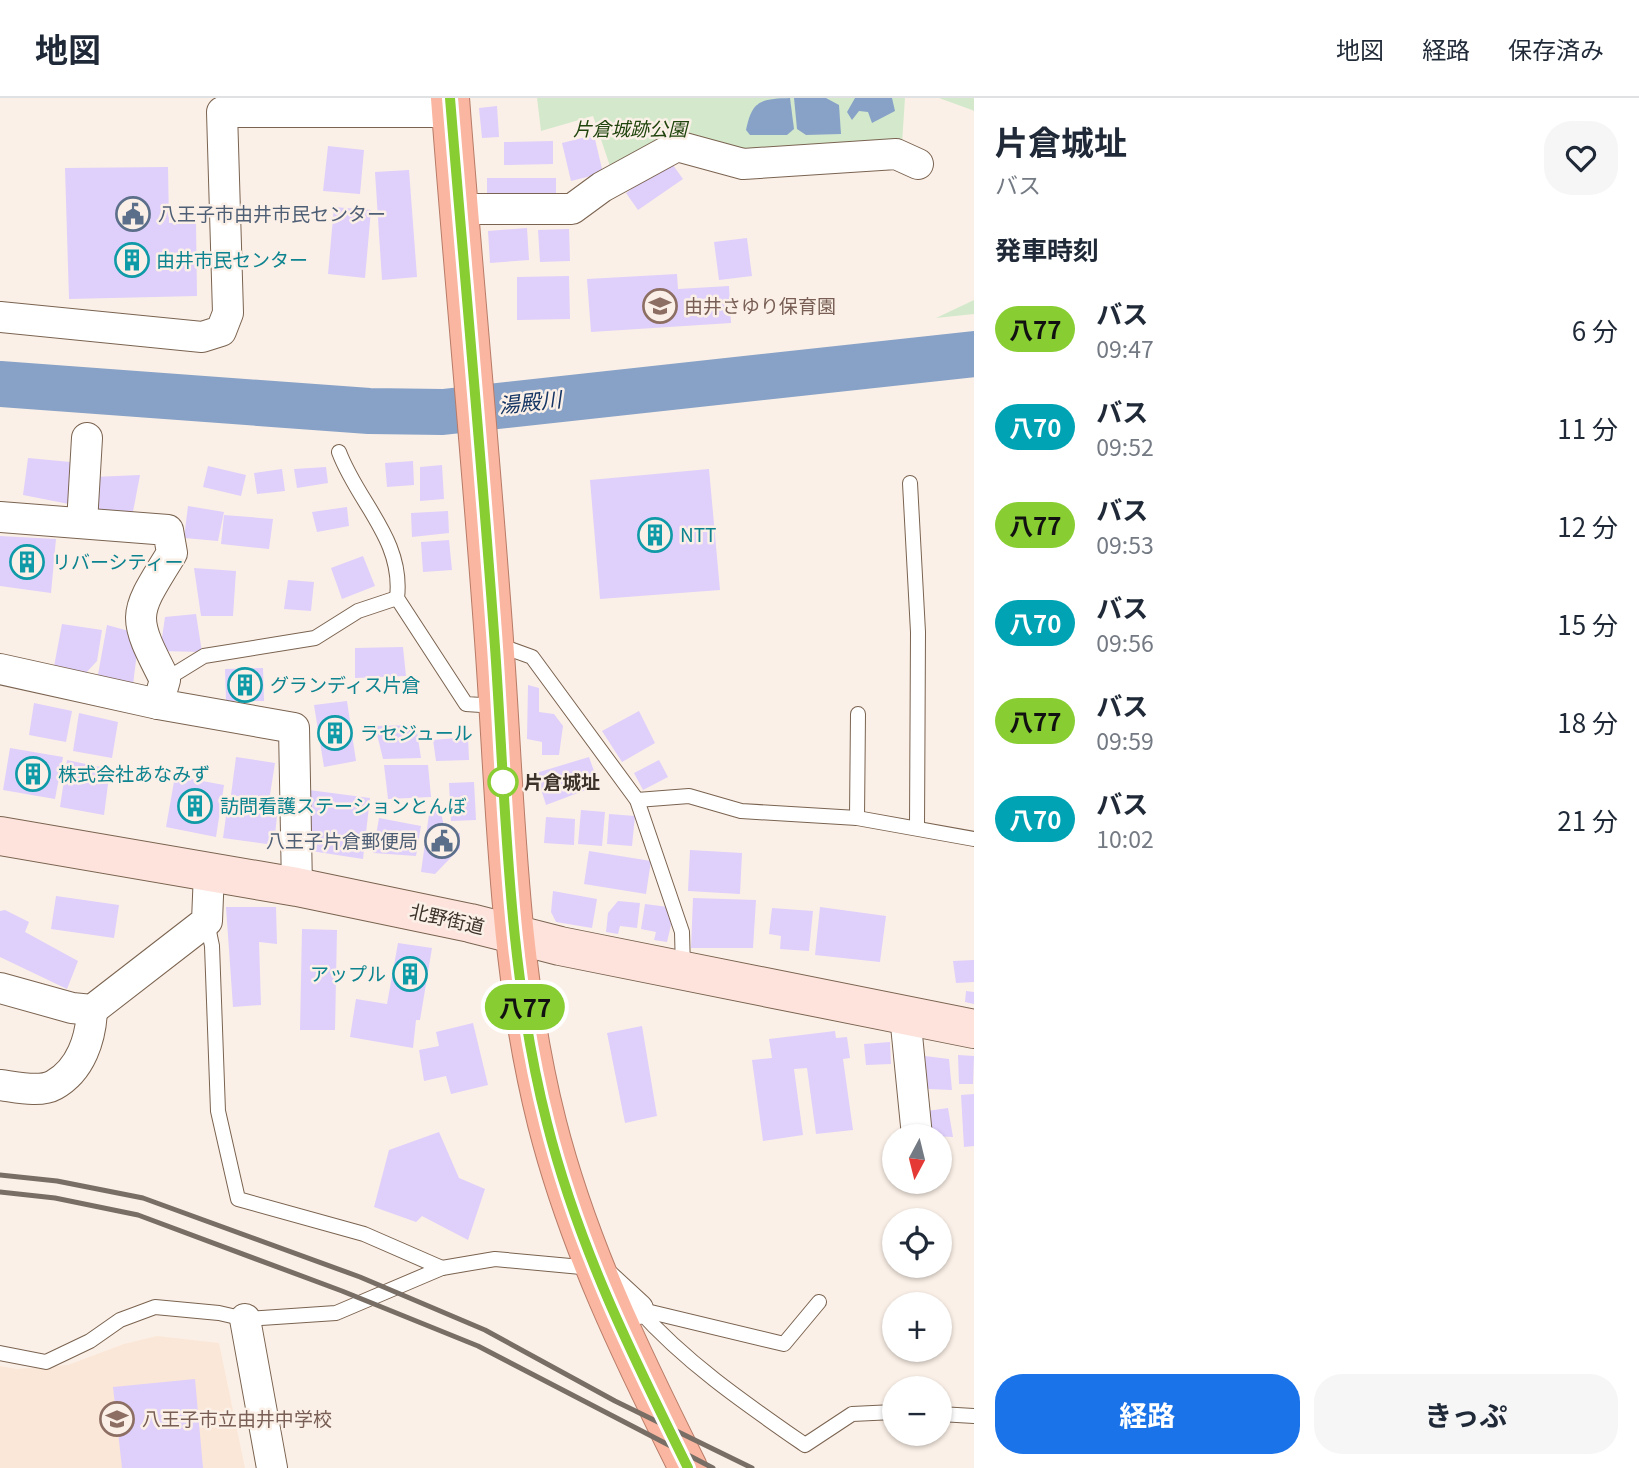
<!DOCTYPE html>
<html lang="ja">
<meta charset="utf-8">
<style>
body{margin:0;font-family:Georgia,"Noto Sans JP",serif;background:#f6f6f7;color:#1f2937;height:100vh;display:flex;flex-direction:column;font-size:26px;white-space:nowrap}
*{box-sizing:border-box;margin:0}
p{font-size:23px;color:#747a83}
.icon{flex:none;width:38px;height:38px;fill:none;stroke:currentColor;stroke-width:2;stroke-linecap:round;stroke-linejoin:round}
.map{position:relative;flex:1;overflow:hidden}
.sheet{display:flex;flex-direction:column;background:#fff;width:665px}
.sheet>*{flex:none}
.badge{padding:0 14px;border-radius:23px;font-size:24px;line-height:46px}
.needle{width:46px;rotate:187deg}
.buttons{position:absolute;left:882px;top:1026px;display:grid;gap:14px}
.buttons a{display:grid;place-items:center;width:70px;height:70px;border-radius:50%;background:#fff;box-shadow:0 2px 5px #0004;font-size:35px}
.map>.badge{position:absolute;translate:-50% -50%;box-shadow:0 0 0 4px #fff}
h2{padding:0 21px;font-size:26px;line-height:63px}
.round{display:grid;place-items:center;flex:none;width:74px;height:74px;border-radius:28px;background:#f6f6f7}
.head{display:flex;align-items:center;justify-content:space-between;height:119px;padding:0 21px}
h1{font-size:33px;font-weight:700;line-height:52px}
.button{display:flex;gap:14px;margin-top:auto;padding:14px 21px}
.button a{flex:1;height:80px;border-radius:28px;background:#1a73e8;color:#fff;font-size:28px;font-weight:700;line-height:80px;text-align:center}
.button a+a{background:#f6f6f7;color:#1f2937}
ul{padding:0;list-style:none}
li{display:flex;align-items:center;gap:21px;height:98px;padding:0 21px}
li div{flex:1}
li b{display:block;font-size:26px}
li em{font-style:normal}
li .badge{min-width:77px;font-weight:700;text-align:center}
header{display:flex;align-items:center;gap:42px;box-sizing:border-box;height:98px;padding:0 35px;background:#fff;border-bottom:2px solid #e0e1e3}
header strong{font-size:33px}
nav{display:flex;gap:38px;margin-inline-start:auto;font-size:24px}
main{display:flex;flex:1;min-height:0}
.map>svg:first-child{display:block}
.built{fill:#fbe7d7}
.green{fill:#d4e9cc}
.water{fill:#88a2c7}
.lines{fill:none;stroke-linecap:round;stroke-linejoin:round}
.river{stroke:#88a2c7;stroke-width:46}
.building{fill:#dfcffb}
.service-casing{stroke:#7a6350;stroke-width:16}
.minor-casing{stroke:#7a6350;stroke-width:32}
.secondary-casing{stroke:#7a6350;stroke-width:40}
.trunk-casing{stroke:#b77b67;stroke-width:40}
.service{stroke:#fff;stroke-width:14}
.minor{stroke:#fff;stroke-width:30}
.secondary{stroke:#fde3dc;stroke-width:38}
.trunk{stroke:#fab6a0;stroke-width:38}
.rail{stroke:#786e65;stroke-width:5}
.line-casing{stroke:#fff;stroke-width:16}
.line{stroke:#88cd32;stroke-width:10}
.stop-dot{fill:#fff;stroke:#88cd32;stroke-width:3.5}
.labels{text-anchor:middle;stroke-width:5;stroke-linejoin:round;paint-order:stroke}
.park-label{font-size:19px;font-style:italic;fill:#20440d;stroke:#fbf0e7}
.service-label{font-size:19px;fill:#4e5e75;stroke:#fbf0e7;text-anchor:start}
.culture-label{font-size:19px;fill:#0d838f;stroke:#fbf0e7;text-anchor:start}
.education-label{font-size:19px;fill:#785e54;stroke:#fbf0e7;text-anchor:start}
.stop-label{font-size:19px;font-weight:bold;fill:#3c3229;stroke:#fbf0e7;text-anchor:start}
.street-label{font-size:19px;fill:#3c3229;stroke:#fbf0e7}
.water-label{font-size:21px;font-style:italic;fill:#143564;stroke:#fbf0e7}
</style>
<header>
<strong>地図</strong>
<nav><a>地図</a><a>経路</a><a>保存済み</a></nav>
</header>
<main>
<div class="map">
<svg width="974" height="1370" viewBox="0 0 974 1370">
<rect width="100%" height="100%" fill="#fbf0e7"/>
<path class="built" d="M157,1238L219,1245L245,1370H0V1268L17,1271L68,1267L124,1246Z"/>
<g class="green">
<path d="M537,0H905L902,46L740,58L685,40L612,74L593,18L541,33Z"/>
<path d="M939,0H974V13L972,12Z"/>
<path d="M974,202V216L936,220Z"/>
</g>
<g class="water">
<path d="M790,0L794,31L787,37H750L746,32C752,2 761,1 790,0Z"/>
<path d="M794,0H826L839,7L841,36L806,37L797,31Z"/>
<path d="M855,0H892L895,13L872,25L868,14L859,13L852,22L847,14Z"/>
</g>
<g class="lines">
<path class="river" d="M0,286L369,313L443,314L974,256"/>
</g>
<g class="building">
<path d="M497,8L499,39L482,40L479,10Z"/>
<path d="M594,37L603,75L571,83L562,45Z"/>
<path d="M553,43V66L504,67V44Z"/>
<path d="M328,48L364,52L360,96L323,93Z"/>
<path d="M670,63L683,81L638,112L626,95Z"/>
<path d="M168,69L169,125L196,124L197,198L69,201L65,70Z"/>
<path d="M409,72L417,179L382,182L375,74Z"/>
<path d="M487,80H556V106L487,107Z"/>
<path d="M334,109L371,112L365,180L328,176Z"/>
<path d="M527,130L529,162L490,165L488,133Z"/>
<path d="M569,131L570,163L540,164L538,132Z"/>
<path d="M747,140L752,178L719,182L714,144Z"/>
<path d="M677,176L678,191L729,188L731,225L591,234L587,181Z"/>
<path d="M569,178L570,221L517,222V179Z"/>
<path d="M28,360L81,365L74,407L23,397Z"/>
<path d="M413,363L414,387L387,389L385,365Z"/>
<path d="M442,367L444,401L420,403V369Z"/>
<path d="M208,368L246,377L241,398L203,389Z"/>
<path d="M326,369L328,385L297,390L294,371Z"/>
<path d="M282,371L285,393L257,396L254,375Z"/>
<path d="M709,371L720,492L600,501L590,382Z"/>
<path d="M140,377L132,419L87,413L93,379Z"/>
<path d="M188,408L224,414L218,443L184,440Z"/>
<path d="M347,409L349,428L317,434L312,414Z"/>
<path d="M448,413L449,435L412,439L411,415Z"/>
<path d="M224,417L273,421L269,451L221,446Z"/>
<path d="M0,438L56,441L51,495L0,488Z"/>
<path d="M449,442L452,472L423,474L421,444Z"/>
<path d="M363,458L375,488L342,501L331,470Z"/>
<path d="M194,470L236,473L233,518H201Z"/>
<path d="M288,482L314,484L311,513L284,511Z"/>
<path d="M196,516L202,554L160,553L165,519Z"/>
<path d="M62,526L102,532L97,563L84,577L53,574Z"/>
<path d="M107,527L129,533L137,554L133,587L97,582Z"/>
<path d="M403,549L406,578L355,580V550Z"/>
<path d="M263,570L264,603H226L225,571Z"/>
<path d="M528,587L539,590V614L554,616L563,628L559,657H542V644L527,641Z"/>
<path d="M347,603L356,663L324,669L314,607Z"/>
<path d="M34,605L72,613L66,644L29,637Z"/>
<path d="M639,613L655,645L622,664L602,633Z"/>
<path d="M79,615L118,624L112,660L73,653Z"/>
<path d="M416,627L421,660L383,661L375,628Z"/>
<path d="M468,639L469,662L436,663L433,642Z"/>
<path d="M10,650L63,659L55,701L3,692Z"/>
<path d="M236,659L275,665L269,703L231,697Z"/>
<path d="M589,659L599,687L546,707L536,675Z"/>
<path d="M67,662L110,671L104,717L60,709Z"/>
<path d="M659,662L668,679L643,692L634,675Z"/>
<path d="M384,667H428L431,699L388,701Z"/>
<path d="M175,678L224,687L216,739L166,729Z"/>
<path d="M474,684L476,722L451,723L449,685Z"/>
<path d="M309,692L370,700L363,761L311,753Z"/>
<path d="M430,709L440,710L445,733L460,735V750L435,776L421,774Z"/>
<path d="M227,711L277,718L274,747L223,740Z"/>
<path d="M581,712L605,714L602,748L578,746Z"/>
<path d="M609,716L635,718L632,748L607,746Z"/>
<path d="M546,719L575,721L574,747L544,745Z"/>
<path d="M379,720L421,728L416,758L373,755Z"/>
<path d="M690,752L742,755L740,796L688,793Z"/>
<path d="M589,753L651,763L646,796L584,786Z"/>
<path d="M553,793L597,801L592,830L556,824L551,814Z"/>
<path d="M56,798L119,807L114,840L51,831Z"/>
<path d="M693,800L756,802L753,850H691Z"/>
<path d="M618,803L640,805L637,830L620,828L618,836L606,834L608,815Z"/>
<path d="M645,806L668,809L671,827L667,844L654,842L656,834L641,831Z"/>
<path d="M226,809H276L277,846L259,844L261,907L233,909Z"/>
<path d="M820,809L886,818L880,864L815,857Z"/>
<path d="M772,810L813,813L809,853L780,851L781,838L769,836Z"/>
<path d="M5,812L29,824L25,834L78,863L67,891L0,859V813Z"/>
<path d="M302,831L337,832L335,932H300Z"/>
<path d="M398,845L432,850L420,922H416L413,950L350,939L356,901L387,906Z"/>
<path d="M974,862V884L956,885L953,863Z"/>
<path d="M966,893L974,894V906L965,904Z"/>
<path d="M473,925L488,987L451,996L446,978L424,983L419,952L439,948L436,934Z"/>
<path d="M642,928L657,1018L625,1025L607,935Z"/>
<path d="M835,933L836,940L847,939L850,960L843,961L853,1032L816,1036L807,970L794,971L803,1037L763,1043L752,962L772,960L769,941Z"/>
<path d="M890,944L891,966L866,967L864,946Z"/>
<path d="M958,957L974,958L973,986H959Z"/>
<path d="M925,958L949,961L952,992L928,991Z"/>
<path d="M974,996V1048L964,1049L961,997Z"/>
<path d="M948,1010L953,1039L931,1038L927,1013Z"/>
<path d="M439,1034L459,1080L485,1091L468,1142L422,1118L416,1124L374,1109L389,1052Z"/>
<path d="M195,1281L203,1370H122L113,1289Z"/>
</g>
<g class="lines">
<g class="service-casing">
<g id="service">
<path d="M339,354C358,405 404,442 397,500L466,606L496,608"/>
<path d="M910,385L918,534L917,730"/>
<path d="M496,546L532,559L637,702L682,834L683,871"/>
<path d="M165,582L204,558L315,540L358,513L397,500"/>
<path d="M637,702L689,698L741,713L857,720L974,741"/>
<path d="M857,720L858,616"/>
<path d="M207,824L212,848L218,1013L238,1101L364,1136L442,1170"/>
<path d="M638,1211C686,1265 746,1306 805,1347L852,1316L894,1314"/>
<path d="M638,1211L784,1246L819,1204"/>
<path d="M0,1255L46,1264L90,1243L120,1222L155,1209L219,1215L245,1221L336,1215L442,1170L495,1161L592,1170"/>
<path d="M940,1316L974,1318"/>
</g>
</g>
<g class="minor-casing">
<g id="minor">
<path d="M459,111H572L602,89L677,48L743,66L896,56L918,66"/>
<path d="M0,219L202,239L221,233L228,215L222,14H451"/>
<path d="M0,419L168,432L172,455C133,518 131,516 165,582L158,606L294,630L297,789"/>
<path d="M82,425L87,340"/>
<path d="M0,571L158,606"/>
<path d="M0,890L72,910L92,912L207,823L209,774"/>
<path d="M905,917L917,1038"/>
<path d="M0,987C16,989 40,995 54,987C81,972 91,940 92,912"/>
<path d="M600,1176L638,1211"/>
<path d="M245,1221L272,1370"/>
</g>
</g>
<g class="secondary-casing">
<path id="secondary" d="M0,738L297,789L470,825L560,848L974,931"/>
</g>
<g class="trunk-casing">
<path id="trunk" d="M450,0C464,185 482,370 495,556C506,713 508,871 547,1025C578,1147 632,1258 688,1370"/>
</g>
<use href="#service" class="service"/>
<use href="#minor" class="minor"/>
<use href="#secondary" class="secondary"/>
<use href="#trunk" class="trunk"/>
<g class="rail">
<path d="M0,1077L57,1083L143,1100L360,1179L485,1232L615,1303L752,1370"/>
<path d="M0,1094L55,1100L138,1117L342,1193L478,1248L713,1370"/>
</g>
</g>
<g class="lines">
<g class="line-casing">
<path id="line" d="M450,0C465,183 482,366 495,549C506,708 507,869 547,1025C578,1148 632,1257 688,1370"/>
</g>
<use href="#line" class="line"/>
</g>
<defs>
<g id="civic-ring" transform="scale(1.75)"><circle r="9.5" fill="#fbf0e7" stroke="#5c6f8a" stroke-width="1.5"/><path d="M-.6-6.5H3V-4.5H.6V-3L4-1V1h2V6H-6V1h2V-1L-.6-3ZM-1.2 2.5V6h2.4V2.5Z" fill="#5c6f8a"/></g>
<g id="building-ring" transform="scale(1.75)"><circle r="9.5" fill="#fbf0e7" stroke="#0f9aa8" stroke-width="1.5"/><path d="M-4-6H4V6H1V3H-1V6H-4ZM-2.5-4.3h1.7v1.8h-1.7ZM.8-4.3h1.7v1.8H.8ZM-2.5-1h1.7V.8h-1.7ZM.8-1h1.7V.8H.8Z" fill="#0f9aa8"/></g>
<g id="school-ring" transform="scale(1.75)"><circle r="9.5" fill="#fbf0e7" stroke="#8d6e63" stroke-width="1.5"/><path d="M0-5L7-2L0 1L-7-2ZM-4 1L0 2.5L4 1V4Q0 6-4 4Z" fill="#8d6e63"/></g>
</defs>
<g fill-rule="evenodd">
<use href="#civic-ring" x="133" y="116"/>
<use href="#building-ring" x="132" y="162"/>
<use href="#school-ring" x="660" y="208"/>
<use href="#building-ring" x="655" y="437"/>
<use href="#building-ring" x="27" y="464"/>
<use href="#building-ring" x="245" y="587"/>
<use href="#building-ring" x="335" y="635"/>
<use href="#building-ring" x="33" y="676"/>
<use href="#building-ring" x="195" y="708"/>
<use href="#civic-ring" x="442" y="743"/>
<use href="#building-ring" x="410" y="876"/>
<use href="#school-ring" x="117" y="1321"/>
</g>
<circle class="stop-dot" cx="503" cy="684" r="14"/>
<g class="labels">
<g class="park-label">
<text x="630" y="38">片倉城跡公園</text>
</g>
<g class="service-label">
<text x="158" y="123">八王子市由井市民センター</text>
<text x="418" y="750" text-anchor="end">八王子片倉郵便局</text>
</g>
<g class="culture-label">
<text x="156" y="169">由井市民センター</text>
<text x="680" y="444">NTT</text>
<text x="52" y="471">リバーシティー</text>
<text x="270" y="594">グランディス片倉</text>
<text x="360" y="642">ラセジュール</text>
<text x="58" y="683">株式会社あなみず</text>
<text x="220" y="715">訪問看護ステーションとんぼ</text>
<text x="386" y="883" text-anchor="end">アップル</text>
</g>
<g class="education-label">
<text x="684" y="215">由井さゆり保育園</text>
<text x="142" y="1328">八王子市立由井中学校</text>
</g>
<g class="stop-label">
<text x="524" y="691">片倉城址</text>
</g>
<g class="street-label">
<text transform="translate(447 821) rotate(13)" y="7">北野街道</text>
</g>
<g class="water-label">
<text transform="translate(530 305) rotate(-6)" y="7">湯殿川</text>
</g>
</g>
</svg>
<div class="buttons">
<a><svg class="needle" viewBox="-14 -14 28 28"><path d="M0-13l5 13h-10z" fill="#e53935"/><path d="M0 13l5-13h-10z" fill="#747a83"/></svg></a>
<a><svg class="icon" aria-label="locate" viewBox="0 0 24 24"><circle cx="12" cy="12" r="6"/><path d="M12 2v4M12 18v4M2 12h4M18 12h4"/></svg></a>
<a>+</a>
<a>−</a>
</div>
<b class="badge" style="left:525px;top:909px;background:#88cd32;color:#111">八77</b>
</div>
<section class="sheet">
<div class="head"><div><h1>片倉城址</h1><p>バス</p></div><a class="round"><svg class="icon" aria-label="heart" viewBox="0 0 24 24"><path d="M12 20l-8-8c-3-5 5-10 8-4 3-6 11-1 8 4z"/></svg></a></div>
<h2>発車時刻</h2>
<ul>
<li><span class="badge" style="background:#88cd32;color:#111">八77</span><div><b>バス</b><p>09:47</p></div><em>6 分</em></li>
<li><span class="badge" style="background:#00a3b4;color:#fff">八70</span><div><b>バス</b><p>09:52</p></div><em>11 分</em></li>
<li><span class="badge" style="background:#88cd32;color:#111">八77</span><div><b>バス</b><p>09:53</p></div><em>12 分</em></li>
<li><span class="badge" style="background:#00a3b4;color:#fff">八70</span><div><b>バス</b><p>09:56</p></div><em>15 分</em></li>
<li><span class="badge" style="background:#88cd32;color:#111">八77</span><div><b>バス</b><p>09:59</p></div><em>18 分</em></li>
<li><span class="badge" style="background:#00a3b4;color:#fff">八70</span><div><b>バス</b><p>10:02</p></div><em>21 分</em></li>
</ul>
<div class="button"><a>経路</a><a>きっぷ</a></div>
</section>
</main>
